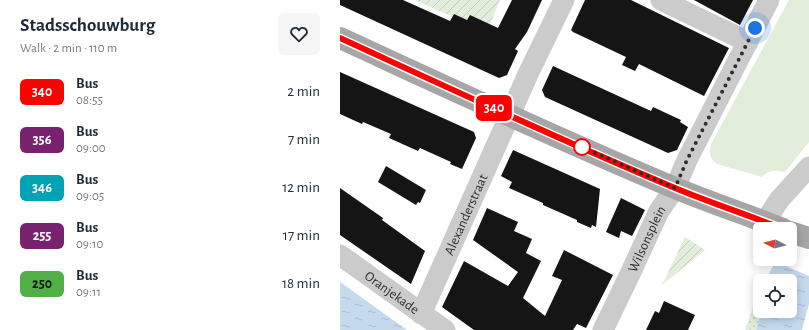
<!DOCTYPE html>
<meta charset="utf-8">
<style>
body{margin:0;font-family:"Alegreya Sans",sans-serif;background:#f6f6f7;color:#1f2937;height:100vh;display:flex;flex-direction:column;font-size:15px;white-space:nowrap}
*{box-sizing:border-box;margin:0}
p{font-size:13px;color:#747a83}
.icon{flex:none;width:22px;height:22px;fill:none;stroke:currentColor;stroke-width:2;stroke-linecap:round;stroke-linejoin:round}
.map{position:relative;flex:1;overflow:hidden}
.sheet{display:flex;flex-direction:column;background:#fff;width:340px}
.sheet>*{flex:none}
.badge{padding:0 8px;border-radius:6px;font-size:14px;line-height:26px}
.needle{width:26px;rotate:276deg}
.controls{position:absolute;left:413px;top:222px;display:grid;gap:8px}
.controls a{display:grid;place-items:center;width:44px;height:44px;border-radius:6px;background:#fff;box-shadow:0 2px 10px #0003;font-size:20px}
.you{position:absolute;width:20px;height:20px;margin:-10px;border:3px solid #fff;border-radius:50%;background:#1a73e8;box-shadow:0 0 0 6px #1a73e833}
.map>.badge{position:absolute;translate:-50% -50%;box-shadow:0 0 0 2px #fff}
.round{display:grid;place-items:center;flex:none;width:42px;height:42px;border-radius:6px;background:#f6f6f7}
.head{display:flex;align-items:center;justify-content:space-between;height:68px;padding:0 20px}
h1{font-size:19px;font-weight:700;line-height:30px}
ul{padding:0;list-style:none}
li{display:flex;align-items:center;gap:12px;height:48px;padding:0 20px}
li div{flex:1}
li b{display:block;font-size:15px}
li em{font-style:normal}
li .badge{min-width:44px;font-weight:700;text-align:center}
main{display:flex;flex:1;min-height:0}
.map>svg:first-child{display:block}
.grass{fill:url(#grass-dots)}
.park{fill:#e3eddb}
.garden{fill:url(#garden-furrows)}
.water{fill:url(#water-ripples)}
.pier{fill:#fff}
.building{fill:#151515}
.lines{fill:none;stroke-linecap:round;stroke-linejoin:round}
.minor{stroke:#cbcbcb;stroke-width:21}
.major{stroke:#a6a6a6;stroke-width:22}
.line-casing{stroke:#fff;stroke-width:9}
.line{stroke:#f00;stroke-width:6}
.walk{stroke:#2e2e2e;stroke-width:4;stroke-dasharray:0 7.2}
.stop-dot{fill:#fff;stroke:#f00;stroke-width:2}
.labels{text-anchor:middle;stroke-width:4;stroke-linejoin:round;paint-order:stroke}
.street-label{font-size:14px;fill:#2e2e2e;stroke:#fff}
</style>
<main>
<section class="sheet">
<div class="head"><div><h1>Stadsschouwburg</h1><p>Walk · 2 min · 110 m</p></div><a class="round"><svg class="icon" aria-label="heart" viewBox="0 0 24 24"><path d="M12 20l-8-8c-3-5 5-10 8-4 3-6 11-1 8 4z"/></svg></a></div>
<ul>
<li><span class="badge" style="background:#f00;color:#fff">340</span><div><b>Bus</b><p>08:55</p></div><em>2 min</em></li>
<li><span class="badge" style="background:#77216f;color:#fff">356</span><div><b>Bus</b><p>09:00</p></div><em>7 min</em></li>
<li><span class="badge" style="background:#00a3b4;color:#fff">346</span><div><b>Bus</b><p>09:05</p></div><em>12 min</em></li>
<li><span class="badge" style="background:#77216f;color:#fff">255</span><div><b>Bus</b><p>09:10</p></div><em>17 min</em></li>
<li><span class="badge" style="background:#50af46;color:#111">250</span><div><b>Bus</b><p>09:11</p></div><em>18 min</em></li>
</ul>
</section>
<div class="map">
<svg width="469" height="330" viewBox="0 0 469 330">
<defs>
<pattern id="grass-dots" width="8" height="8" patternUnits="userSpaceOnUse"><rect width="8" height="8" fill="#e3eddb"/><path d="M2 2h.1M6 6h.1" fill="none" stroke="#c3ccbc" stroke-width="1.8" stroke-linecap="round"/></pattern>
<pattern id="garden-furrows" width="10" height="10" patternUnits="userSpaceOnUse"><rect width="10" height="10" fill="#e3eddb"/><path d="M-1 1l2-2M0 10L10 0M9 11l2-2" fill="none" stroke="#c3ccbc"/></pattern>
<pattern id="water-ripples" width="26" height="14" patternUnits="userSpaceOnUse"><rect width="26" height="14" fill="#c6daee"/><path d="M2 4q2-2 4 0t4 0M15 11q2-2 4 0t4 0" fill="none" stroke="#abc"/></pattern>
</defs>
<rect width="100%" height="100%" fill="#fff"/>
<path class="grass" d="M420,287L421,311L416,330H405Z"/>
<path class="park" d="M449,0H469V142L445,172C435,170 429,170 422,177L377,164C369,158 369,153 371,144Z"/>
<g class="garden">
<path d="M75,0H160L147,32Z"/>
<path d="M345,237L365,250L322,285Z"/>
</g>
<g class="water">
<path d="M450,259L469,274V304L462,330H416L421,311H450V281H428L430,271L436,262L442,264Z"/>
<path d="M0,282L67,330H0Z"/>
</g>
<path class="pier" d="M469,217V276L441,264L444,259H450V249Z"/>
<g class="building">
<path d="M0,0H63L110,21L114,14L127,20L130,15L158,28L172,0H202L187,32L175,49L178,51L167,75L159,78L0,5Z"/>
<path d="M245,0H291L389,48L364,96L299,64L295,71L282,65L286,57L233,32L231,30Z"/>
<path d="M354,0H413L400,25Z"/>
<path d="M213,66L311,111L313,107L341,120L340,122L348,127L337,150L328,153L205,97L202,90Z"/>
<path d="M0,72L134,132L136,138L122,169L110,164L111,162L80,148L78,151L49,138L51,134L23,122L22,124L0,114Z"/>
<path d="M173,150L260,189L256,227L252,225L251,228L237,222V220L203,205V203L169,188L172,182L161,176Z"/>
<path d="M46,166L86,190L80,203L78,202L76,205L38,182Z"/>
<path d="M0,188L43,218L42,220L85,251L71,284L0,235Z"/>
<path d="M281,198L305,210L292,236L281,231L279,238L266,232Z"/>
<path d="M147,208L178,222L174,231L192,239L186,253L201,261L183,298L205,316L222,280L212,276L224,250L273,275L246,328L237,324L233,330H134L102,307L124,261L168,286L178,272L133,240Z"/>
<path d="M324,301L355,315L348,330H306L315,311L319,313Z"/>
</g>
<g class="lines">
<g class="minor">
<path d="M321,0L408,42"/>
<path d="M425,222L439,200L469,167"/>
<path id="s1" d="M0,255L105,330"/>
<path id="s2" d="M81,314L189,72L224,0"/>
<path id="s3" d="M263,330L290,274L319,211L335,188L347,160L429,0"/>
</g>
<g class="major">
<path d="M0,38C111,89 222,141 335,188C371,203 408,215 443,229"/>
<path d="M450,232L469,238"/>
</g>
</g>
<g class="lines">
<g class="line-casing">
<path id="line" d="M0,38C111,89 222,141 335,188C371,203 408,215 443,229"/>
</g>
<use href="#line" class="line"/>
<path class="walk" d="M242,147L335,188L347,160L415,28"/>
</g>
<circle class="stop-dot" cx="242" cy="147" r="8"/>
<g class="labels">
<g class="street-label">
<text dy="5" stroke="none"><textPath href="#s2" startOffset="109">Alexanderstraat</textPath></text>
<text dy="5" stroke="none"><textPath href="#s3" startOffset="101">Wilsonsplein</textPath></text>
<text dy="5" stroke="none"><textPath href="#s1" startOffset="64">Oranjekade</textPath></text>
</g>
</g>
</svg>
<div class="controls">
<a><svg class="needle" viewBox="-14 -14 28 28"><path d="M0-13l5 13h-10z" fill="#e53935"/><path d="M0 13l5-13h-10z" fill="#747a83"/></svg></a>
<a><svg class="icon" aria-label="locate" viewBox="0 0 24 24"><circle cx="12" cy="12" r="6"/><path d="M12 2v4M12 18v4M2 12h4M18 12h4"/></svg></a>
</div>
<div class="you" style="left:415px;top:28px"></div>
<b class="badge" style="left:154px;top:108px;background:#f00;color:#fff">340</b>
</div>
</main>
